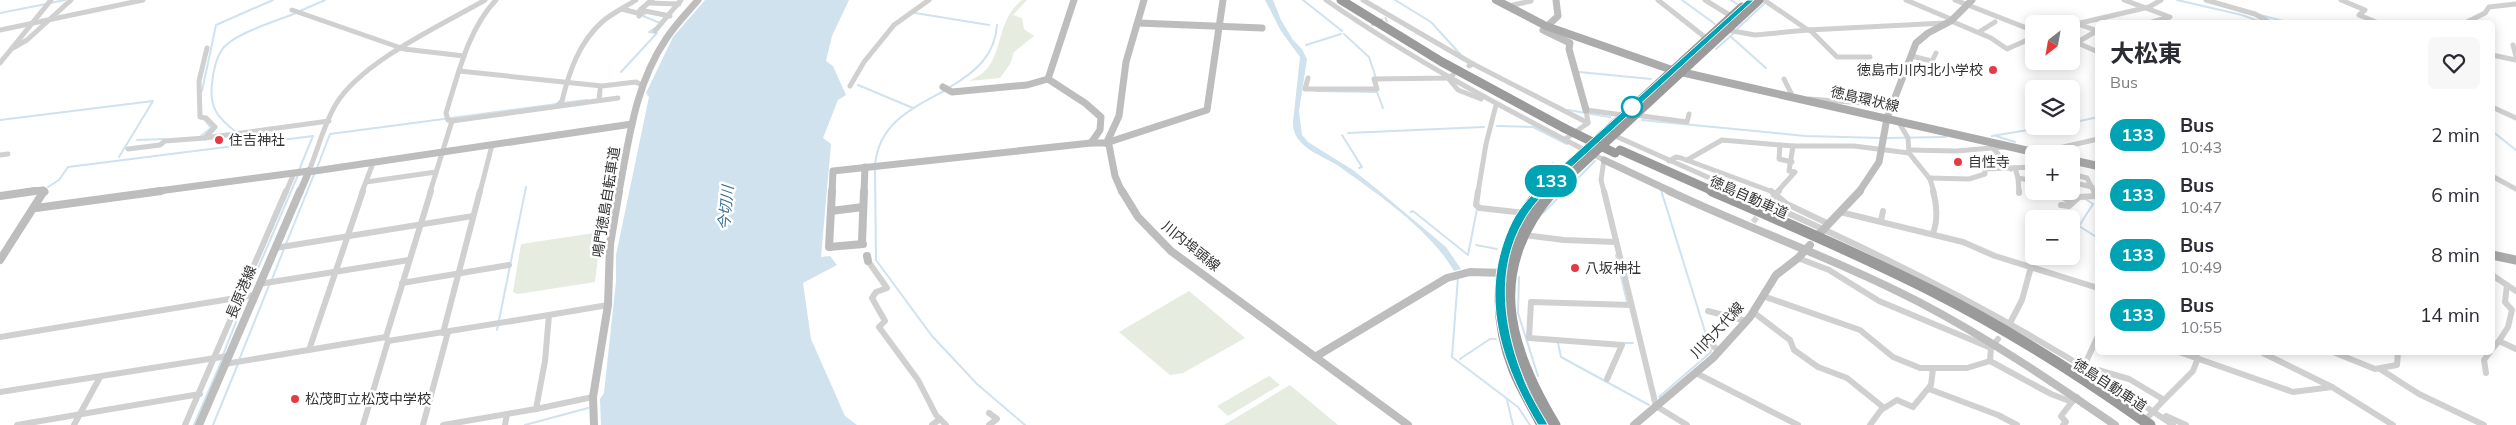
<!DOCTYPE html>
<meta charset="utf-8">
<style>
body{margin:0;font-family:Mulish,"Noto Sans JP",sans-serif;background:#f7f7f7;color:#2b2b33;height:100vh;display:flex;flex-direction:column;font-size:19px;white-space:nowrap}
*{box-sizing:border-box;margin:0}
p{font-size:16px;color:#7c7c81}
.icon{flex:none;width:28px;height:28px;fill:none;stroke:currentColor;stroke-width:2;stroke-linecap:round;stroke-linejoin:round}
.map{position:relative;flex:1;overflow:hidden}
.drawer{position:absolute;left:2095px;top:20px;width:400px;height:335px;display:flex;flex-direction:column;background:#fff;border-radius:8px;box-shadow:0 2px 12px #0003}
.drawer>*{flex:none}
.badge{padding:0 10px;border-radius:16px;font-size:18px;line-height:32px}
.needle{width:32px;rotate:211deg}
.buttons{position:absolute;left:2025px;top:15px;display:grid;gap:10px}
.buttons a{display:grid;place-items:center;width:55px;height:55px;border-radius:8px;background:#fff;box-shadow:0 2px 12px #0003;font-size:25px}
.map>.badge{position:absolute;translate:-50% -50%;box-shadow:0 0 0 2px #fff}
.round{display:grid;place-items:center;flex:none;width:52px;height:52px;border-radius:8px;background:#f7f7f7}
.head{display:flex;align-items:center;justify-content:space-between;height:85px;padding:0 15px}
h1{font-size:24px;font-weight:700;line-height:38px}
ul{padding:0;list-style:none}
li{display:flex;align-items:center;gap:15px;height:60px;padding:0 15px}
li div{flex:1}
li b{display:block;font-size:19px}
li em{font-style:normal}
li .badge{min-width:55px;font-weight:700;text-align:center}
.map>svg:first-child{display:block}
.green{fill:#e6ecdf}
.water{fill:#cfe2ee}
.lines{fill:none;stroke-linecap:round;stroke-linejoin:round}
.stream{stroke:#cfe2ee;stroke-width:2}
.street-tunnel-far1{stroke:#d6d6d6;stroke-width:5;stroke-dasharray:5 2.5;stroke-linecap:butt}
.street-tunnel{stroke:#d6d6d6;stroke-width:6;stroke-dasharray:6 3;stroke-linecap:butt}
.street-far1{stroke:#d0d0d0;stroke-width:5}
.street{stroke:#d0d0d0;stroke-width:6}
.secondary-far1{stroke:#bdbdbd;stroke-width:7}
.secondary{stroke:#bdbdbd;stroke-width:8}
.primary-far1{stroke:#ababab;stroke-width:8}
.primary{stroke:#ababab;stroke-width:9}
.highway-far1{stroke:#9a9a9a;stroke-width:9}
.highway{stroke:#9a9a9a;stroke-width:11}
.highway-bridge{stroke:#9a9a9a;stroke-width:9}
.line{fill:#00a3b4;stroke:#fff}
.poi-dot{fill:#e63946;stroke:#fff;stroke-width:2}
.stop-dot{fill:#fff;stroke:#00a3b4;stroke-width:2.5}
.labels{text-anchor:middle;stroke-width:5;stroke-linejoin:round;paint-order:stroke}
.poi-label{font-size:14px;fill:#333;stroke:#fff;text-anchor:start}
.street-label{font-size:14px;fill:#333;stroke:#fff}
.water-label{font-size:15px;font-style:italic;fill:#3f7597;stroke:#fff}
</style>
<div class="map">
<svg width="2516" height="425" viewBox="0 0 2516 425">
<rect width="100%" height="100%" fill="#fff"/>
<g class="green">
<path d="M1022,0H1027L1013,15L1022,18L1024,29L1034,36L1014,52L1010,64L1000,78L969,81C975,78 982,74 986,70C1003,51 997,20 1022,0Z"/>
<path d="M601,232L595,282L518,294L513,292L521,244Z"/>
<path d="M1189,291L1245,338L1183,373L1170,375L1119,332Z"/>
<path d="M1269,376L1280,385L1228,416L1217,406Z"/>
<path d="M1290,385L1338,425H1224Z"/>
</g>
<g class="water">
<path d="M705,0H849L832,36L826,61L833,66L846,95L838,100L823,138L831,144L821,257L830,256L837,265L803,283L811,339L845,416L857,425H601L600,399L604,393L616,281V255L649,97L646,93L673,37Z"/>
<path d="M1265,0H1273L1281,20L1293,40L1302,49L1307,59L1299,111L1302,135L1308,142L1353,170L1378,190L1446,247L1461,269L1454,271C1430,230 1379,195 1340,167C1327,158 1309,153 1299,140C1294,134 1293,128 1293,122L1300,57L1281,31Z"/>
</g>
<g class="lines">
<g class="stream">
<path d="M1303,0L1342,31"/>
<path d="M1395,0L1431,22L1460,54"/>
<path d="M1682,0L1715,24"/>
<path d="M1731,0L1737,4"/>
<path d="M2177,0L2242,15L2261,22"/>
<path d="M50,3L65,0"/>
<path d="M300,11L325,0"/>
<path d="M0,13L46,4"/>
<path d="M642,13L645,14L643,16L660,23"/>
<path d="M915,13L989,25"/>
<path d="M2260,15L2287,22"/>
<path d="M1737,29L1766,2"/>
<path d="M1344,34L1369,57L1376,78"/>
<path d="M1730,36L1766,68"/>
<path d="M1306,45L1341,34"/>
<path d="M1716,49L1734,33"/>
<path d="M621,72L657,33L649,32L655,28"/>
<path d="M1579,72L1651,79"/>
<path d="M858,85L913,108"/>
<path d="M950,87C975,72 995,56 997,25"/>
<path d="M202,91L216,25L273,0"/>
<path d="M1316,91L1377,92L1383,108"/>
<path d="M562,103L587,100"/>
<path d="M1568,110L1610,117"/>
<path d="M0,120L153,101L119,157"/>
<path d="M1642,120L1805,136L1881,138"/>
<path d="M2071,123L2098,117"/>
<path d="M1497,126L1533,127L1567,144"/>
<path d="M2492,131L2516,150"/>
<path d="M236,132C218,118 209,108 212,84C213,73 215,61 221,51C231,34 277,21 296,13"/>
<path d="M1348,133L1484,127"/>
<path d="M239,135L255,143"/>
<path d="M1342,135L1362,167L1359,168"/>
<path d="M201,136L211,128L203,118"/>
<path d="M1992,136L2052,126"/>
<path d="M1996,136L2015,142"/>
<path d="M1886,138L1946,137"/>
<path d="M137,140L165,139"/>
<path d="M2027,154L2034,162"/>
<path d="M1553,163L1555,169"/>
<path d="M875,165C879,123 911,109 944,91"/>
<path d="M317,168L330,134L557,104"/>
<path d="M875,170L876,260L932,336L977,384L1025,425"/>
<path d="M1532,182L1538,183"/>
<path d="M48,187L59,180L68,167L313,136L299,170"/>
<path d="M1661,190L1708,341"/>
<path d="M2071,190L2078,195"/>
<path d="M2084,198L2093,204L2079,226L2098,238"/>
<path d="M1411,212L1413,211L1468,255L1477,209"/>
<path d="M1543,213L1595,161"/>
<path d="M286,244L315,172"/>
<path d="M1476,245L1497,249"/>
<path d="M1616,255L1627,302"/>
<path d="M1458,277L1452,357L1518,407L1530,425"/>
<path d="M1519,277L1518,313L1538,376"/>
<path d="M272,279L284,249"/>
<path d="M247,294L298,175"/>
<path d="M497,330L526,187"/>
<path d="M1558,343L1561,357L1649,405"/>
<path d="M1623,343H1633"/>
<path d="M223,355L245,299"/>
<path d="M1460,359L1490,339H1496"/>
<path d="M239,360L270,283"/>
<path d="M1659,397L1711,352L1710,348"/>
<path d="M1507,400L1513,425"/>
<path d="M194,425L222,360"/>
<path d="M213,425L238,364"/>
<path d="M525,425L588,408"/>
</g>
<path class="street-tunnel-far1" d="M1371,24L1387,19"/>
<path class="street-tunnel" d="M1753,222L1761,212"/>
<g class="street-far1">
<path d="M652,0L640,10L670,16"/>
<path d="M1326,0C1414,61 1509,111 1604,160L1601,180L1604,192"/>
<path d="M1363,0L1473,64L1469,66"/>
<path d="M1658,0L1706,38"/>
<path d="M1705,0L1731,16"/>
<path d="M1764,0L1808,30L1945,23"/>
<path d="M1906,0L1953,20"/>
<path d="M1955,0L2034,31"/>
<path d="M2124,0L2170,17L2152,22"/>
<path d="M2206,0L2255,14L2269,22"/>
<path d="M2341,0L2365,10L2359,15L2376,22"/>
<path d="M648,3L679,4"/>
<path d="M1513,5L1531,1"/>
<path d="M622,9L641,14L639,16"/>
<path d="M292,10L404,49L464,56"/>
<path d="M1951,21L1991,38L2007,49L2034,37"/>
<path d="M2467,22L2485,13L2489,7L2516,4"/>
<path d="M2076,24L2149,7L2161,0"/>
<path d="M2078,24L2098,31"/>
<path d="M0,30L143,0"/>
<path d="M1727,30L1755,35L1808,30"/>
<path d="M1810,30L1837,57H1870"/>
<path d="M655,31L681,0"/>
<path d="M1979,32L1995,22"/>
<path d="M2071,40L2098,52"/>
<path d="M2078,42L2093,33"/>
<path d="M2513,45L2516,56"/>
<path d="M13,48L27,40L71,0"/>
<path d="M207,48L199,81L200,117L206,118L215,127L205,138L329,121"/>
<path d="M2492,55L2516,60"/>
<path d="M1911,56L1932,61L1936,53"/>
<path d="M0,63L51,0"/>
<path d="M1473,64L1588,123"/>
<path d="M459,71L602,86L636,82L642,85"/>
<path d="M1308,78L1305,89H1377L1374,79L1448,78L1453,75"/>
<path d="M1448,78L1458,90L1481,99"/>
<path d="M1784,79L1793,97"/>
<path d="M850,86L864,62L894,25L929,0"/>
<path d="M1809,99L1892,105"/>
<path d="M599,100L600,90"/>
<path d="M558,105L562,101C569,72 579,42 603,21C613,13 625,7 636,0"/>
<path d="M2492,107L2516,118"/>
<path d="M1635,115L1687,122L1689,114"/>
<path d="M452,121L618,98"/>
<path d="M1898,121L1908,138L1909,153L1930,179L1934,192"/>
<path d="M1613,135L1741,192"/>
<path d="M1564,140L1588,123L1586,110L1623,115"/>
<path d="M1780,145L1779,159L1792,162"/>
<path d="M1993,148L2011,169"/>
<path d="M128,149L160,145L165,141L205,138"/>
<path d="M1910,150L1956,151L2004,147"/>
<path d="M2046,154V151L2098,139"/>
<path d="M0,155L8,154"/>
<path d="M1687,160L1722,140L1793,146H1854L1909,153"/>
<path d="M1669,161L1676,157L1681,158L1773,192"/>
<path d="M2015,168L2018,178L2034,181"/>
<path d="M309,171C318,149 324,124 336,104C362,61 442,25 485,0"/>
<path d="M2071,174L2087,178L2094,192"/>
<path d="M2492,176L2516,189"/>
<path d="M1929,178L1969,179L1985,174V169L2034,167"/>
<path d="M2018,178L2019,192"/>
<path d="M366,182L436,172"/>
<path d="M2071,182L2092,187"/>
<path d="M286,192L294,173"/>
<path d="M362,192L373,163"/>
<path d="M430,192L452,121L448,120L446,113C458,75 468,29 496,0"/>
<path d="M480,192L492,145"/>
<path d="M1478,192L1486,144L1496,105"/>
<path d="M1777,192L1795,172L1789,171L1793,146"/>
</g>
<g class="street">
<path d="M1478,191L1476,205L1480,208L1525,213"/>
<path d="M1604,191L1656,406L1687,425"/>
<path d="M1738,191C1890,257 2036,331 2173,425"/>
<path d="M1771,191L1787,204L1829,224"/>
<path d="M2019,191V193"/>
<path d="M2060,195L2072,203"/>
<path d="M2061,205L2069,206L2079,197L2096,196L2094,191"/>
<path d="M1764,208L1779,191"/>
<path d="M1840,212L1963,242L1995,256L2098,288"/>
<path d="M1881,221L1883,211"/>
<path d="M1933,233C1938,221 1937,204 1933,191"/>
<path d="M1524,235L1564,240L1616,242"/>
<path d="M275,248L473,216"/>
<path d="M1798,258L1829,270L1879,301L1991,348"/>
<path d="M868,261L887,288L876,292L872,298L885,321L879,327L918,380L936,415L946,425"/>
<path d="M2492,275L2516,291"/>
<path d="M402,283L509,265"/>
<path d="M259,284L409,260"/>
<path d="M2507,285L2505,302L2512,310L2508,327L2499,341L2516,349"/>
<path d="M1763,296L1860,330L1893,357L1920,368H1967L1990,361L2051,394L2072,402L2077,397"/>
<path d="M1708,311L1746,321"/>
<path d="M1753,312L1790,340L1794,350L1818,367L1847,378L1883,407"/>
<path d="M549,315L608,305"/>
<path d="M2009,325L2022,300L2031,267"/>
<path d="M443,333L480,191"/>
<path d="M2098,336L2084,366L2129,379L2161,398L2162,402L2149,416"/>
<path d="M0,337L254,295"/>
<path d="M388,341L549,315L545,361L536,409L443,425"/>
<path d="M1705,341L1720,351"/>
<path d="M2492,349L2499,341"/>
<path d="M309,350L363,191"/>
<path d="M2179,352L2293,392L2332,387"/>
<path d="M2261,352L2332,387L2393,425"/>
<path d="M2333,352L2375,369L2397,365L2398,352"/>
<path d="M1990,361L1991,348L1998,339"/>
<path d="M225,364L386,337"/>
<path d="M2380,369L2419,394L2484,425"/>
<path d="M1696,373L1798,425"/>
<path d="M2486,373L2484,360L2490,352"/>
<path d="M1607,379L1622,345L1529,338L1531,302L1631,305"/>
<path d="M1929,389L1998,415L2017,425"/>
<path d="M0,392L228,356"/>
<path d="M2162,402L2193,371L2198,358"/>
<path d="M536,409L593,397"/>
<path d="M989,413L997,419L989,425"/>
<path d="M2166,416L2186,425"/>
<path d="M17,425L200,394"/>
<path d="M74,425L100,377"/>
<path d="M185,425L286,191"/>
<path d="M363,425L388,341L386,337L431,191"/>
<path d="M423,425L448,332"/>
<path d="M505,425L507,414"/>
<path d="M932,425L940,419"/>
<path d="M1870,425L1881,410L1897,400L1913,407L1931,385L1933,369"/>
<path d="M2063,425L2066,422L2061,416L2072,402"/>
</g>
<g class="secondary-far1">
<path d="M1556,0L1558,16L1543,30L1570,43L1569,49L1586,110"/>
<path d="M1138,23L1262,28"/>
<path d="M1048,79L1085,103L1101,117L1100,130L1091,143"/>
<path d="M1048,79L1074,0"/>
<path d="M943,87L952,92L1027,85L1048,79"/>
<path d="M1107,142L1119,116L1126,62L1144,0"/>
<path d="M1106,143L1207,110L1223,0"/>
<path d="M1604,160L1672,192"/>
<path d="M308,172L632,124"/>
<path d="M26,192L43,190L45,192"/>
<path d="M151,192L309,171"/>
<path d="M300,192L309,171"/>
<path d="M619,192C629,139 635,85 666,39C675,25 687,13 698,0"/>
<path d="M832,192L833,171L1091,143H1106L1109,145L1115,176L1122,192"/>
<path d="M864,192L865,167"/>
<path d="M1859,192L1879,162L1887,118L1916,43L1928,33L1951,21L1972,0"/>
</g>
<g class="secondary">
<path d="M832,191L829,247L863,244"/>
<path d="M1122,191L1138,217L1171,251L1408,425"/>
<path d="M1669,191C1752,230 1838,260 1919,302C1988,338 2051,381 2115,425"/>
<path d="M0,196L35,191"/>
<path d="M36,208L161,191"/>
<path d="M831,211L863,207"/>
<path d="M1819,234L1860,191"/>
<path d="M862,242L864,191"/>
<path d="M867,256L868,261"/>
<path d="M0,260L44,191"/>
<path d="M1315,357L1447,278L1470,272L1505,273"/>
<path d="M199,425L300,191"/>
<path d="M594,425L593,397L608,305L610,244L619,191"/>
<path d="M1634,425L1713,358L1750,317L1776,275L1798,258L1810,245"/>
</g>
<g class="primary-far1">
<path d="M1496,0L1546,26L1672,70L2042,154"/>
<path d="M2071,160L2098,166"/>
</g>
<path class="primary" d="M2492,255L2516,260"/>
<g class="highway-far1">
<path d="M1341,0L1442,62L1564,128"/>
<path d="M1620,150L1715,192"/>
<path d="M1540,192L1742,7"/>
<path d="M1552,192L1759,0"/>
</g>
<g class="highway">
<path d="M1541,191C1496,241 1490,309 1514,370C1522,390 1533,407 1542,425"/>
<path d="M1553,191C1485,269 1506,344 1555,425"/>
<path d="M1712,191C1787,223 1861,255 1934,292C2009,330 2081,376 2150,425"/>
</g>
<path class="highway-bridge" d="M1564,128L1615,153"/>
</g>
<path class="line" d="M1747,0H1754L1552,185C1542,196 1531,207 1524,220C1496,267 1503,325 1522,374C1528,392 1539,409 1548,425H1538C1501,363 1477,294 1512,222C1520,206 1534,193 1546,180Z"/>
<g class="poi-dot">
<circle cx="1993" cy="70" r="5"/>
<circle cx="219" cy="140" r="5"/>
<circle cx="1958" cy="162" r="5"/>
<circle cx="1575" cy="268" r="5"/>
<circle cx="295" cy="399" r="5"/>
</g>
<circle class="stop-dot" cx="1632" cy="107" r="10"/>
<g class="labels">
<g class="poi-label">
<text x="1983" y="75" text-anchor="end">徳島市川内北小学校</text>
<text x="229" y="145">住吉神社</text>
<text x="1968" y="167">自性寺</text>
<text x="1585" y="273">八坂神社</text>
<text x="305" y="404">松茂町立松茂中学校</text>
</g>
<g class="street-label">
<text transform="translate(1865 99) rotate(13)" y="5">徳島環状線</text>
<text transform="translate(1749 197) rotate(24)" y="5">徳島自動車道</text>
<text transform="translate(606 202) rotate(-81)" y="5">鳴門徳島自転車道</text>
<text transform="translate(1191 246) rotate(39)" y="5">川内埠頭線</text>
<text transform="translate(241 292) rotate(-67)" y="5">長原港線</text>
<text transform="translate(1717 330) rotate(-47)" y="5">川内大代線</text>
<text transform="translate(2110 385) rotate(33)" y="5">徳島自動車道</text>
</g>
<g class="water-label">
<text transform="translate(726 208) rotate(-85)" y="5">今切川</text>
</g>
</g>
</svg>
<div class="buttons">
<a><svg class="needle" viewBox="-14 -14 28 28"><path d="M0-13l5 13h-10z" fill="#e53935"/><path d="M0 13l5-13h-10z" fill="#7c7c81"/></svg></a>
<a><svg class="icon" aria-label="layers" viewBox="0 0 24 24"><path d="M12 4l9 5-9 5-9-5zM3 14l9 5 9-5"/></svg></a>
<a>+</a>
<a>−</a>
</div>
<b class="badge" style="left:1551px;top:181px;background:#00a3b4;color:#fff">133</b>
<section class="drawer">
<div class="head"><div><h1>大松東</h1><p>Bus</p></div><a class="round"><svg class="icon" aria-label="heart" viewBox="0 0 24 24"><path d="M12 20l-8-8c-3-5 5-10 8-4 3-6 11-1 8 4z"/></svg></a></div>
<ul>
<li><span class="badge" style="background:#00a3b4;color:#fff">133</span><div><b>Bus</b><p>10:43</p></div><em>2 min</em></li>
<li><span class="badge" style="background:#00a3b4;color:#fff">133</span><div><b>Bus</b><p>10:47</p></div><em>6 min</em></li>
<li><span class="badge" style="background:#00a3b4;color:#fff">133</span><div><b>Bus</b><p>10:49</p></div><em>8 min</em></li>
<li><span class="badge" style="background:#00a3b4;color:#fff">133</span><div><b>Bus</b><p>10:55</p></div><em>14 min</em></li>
</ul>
</section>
</div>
